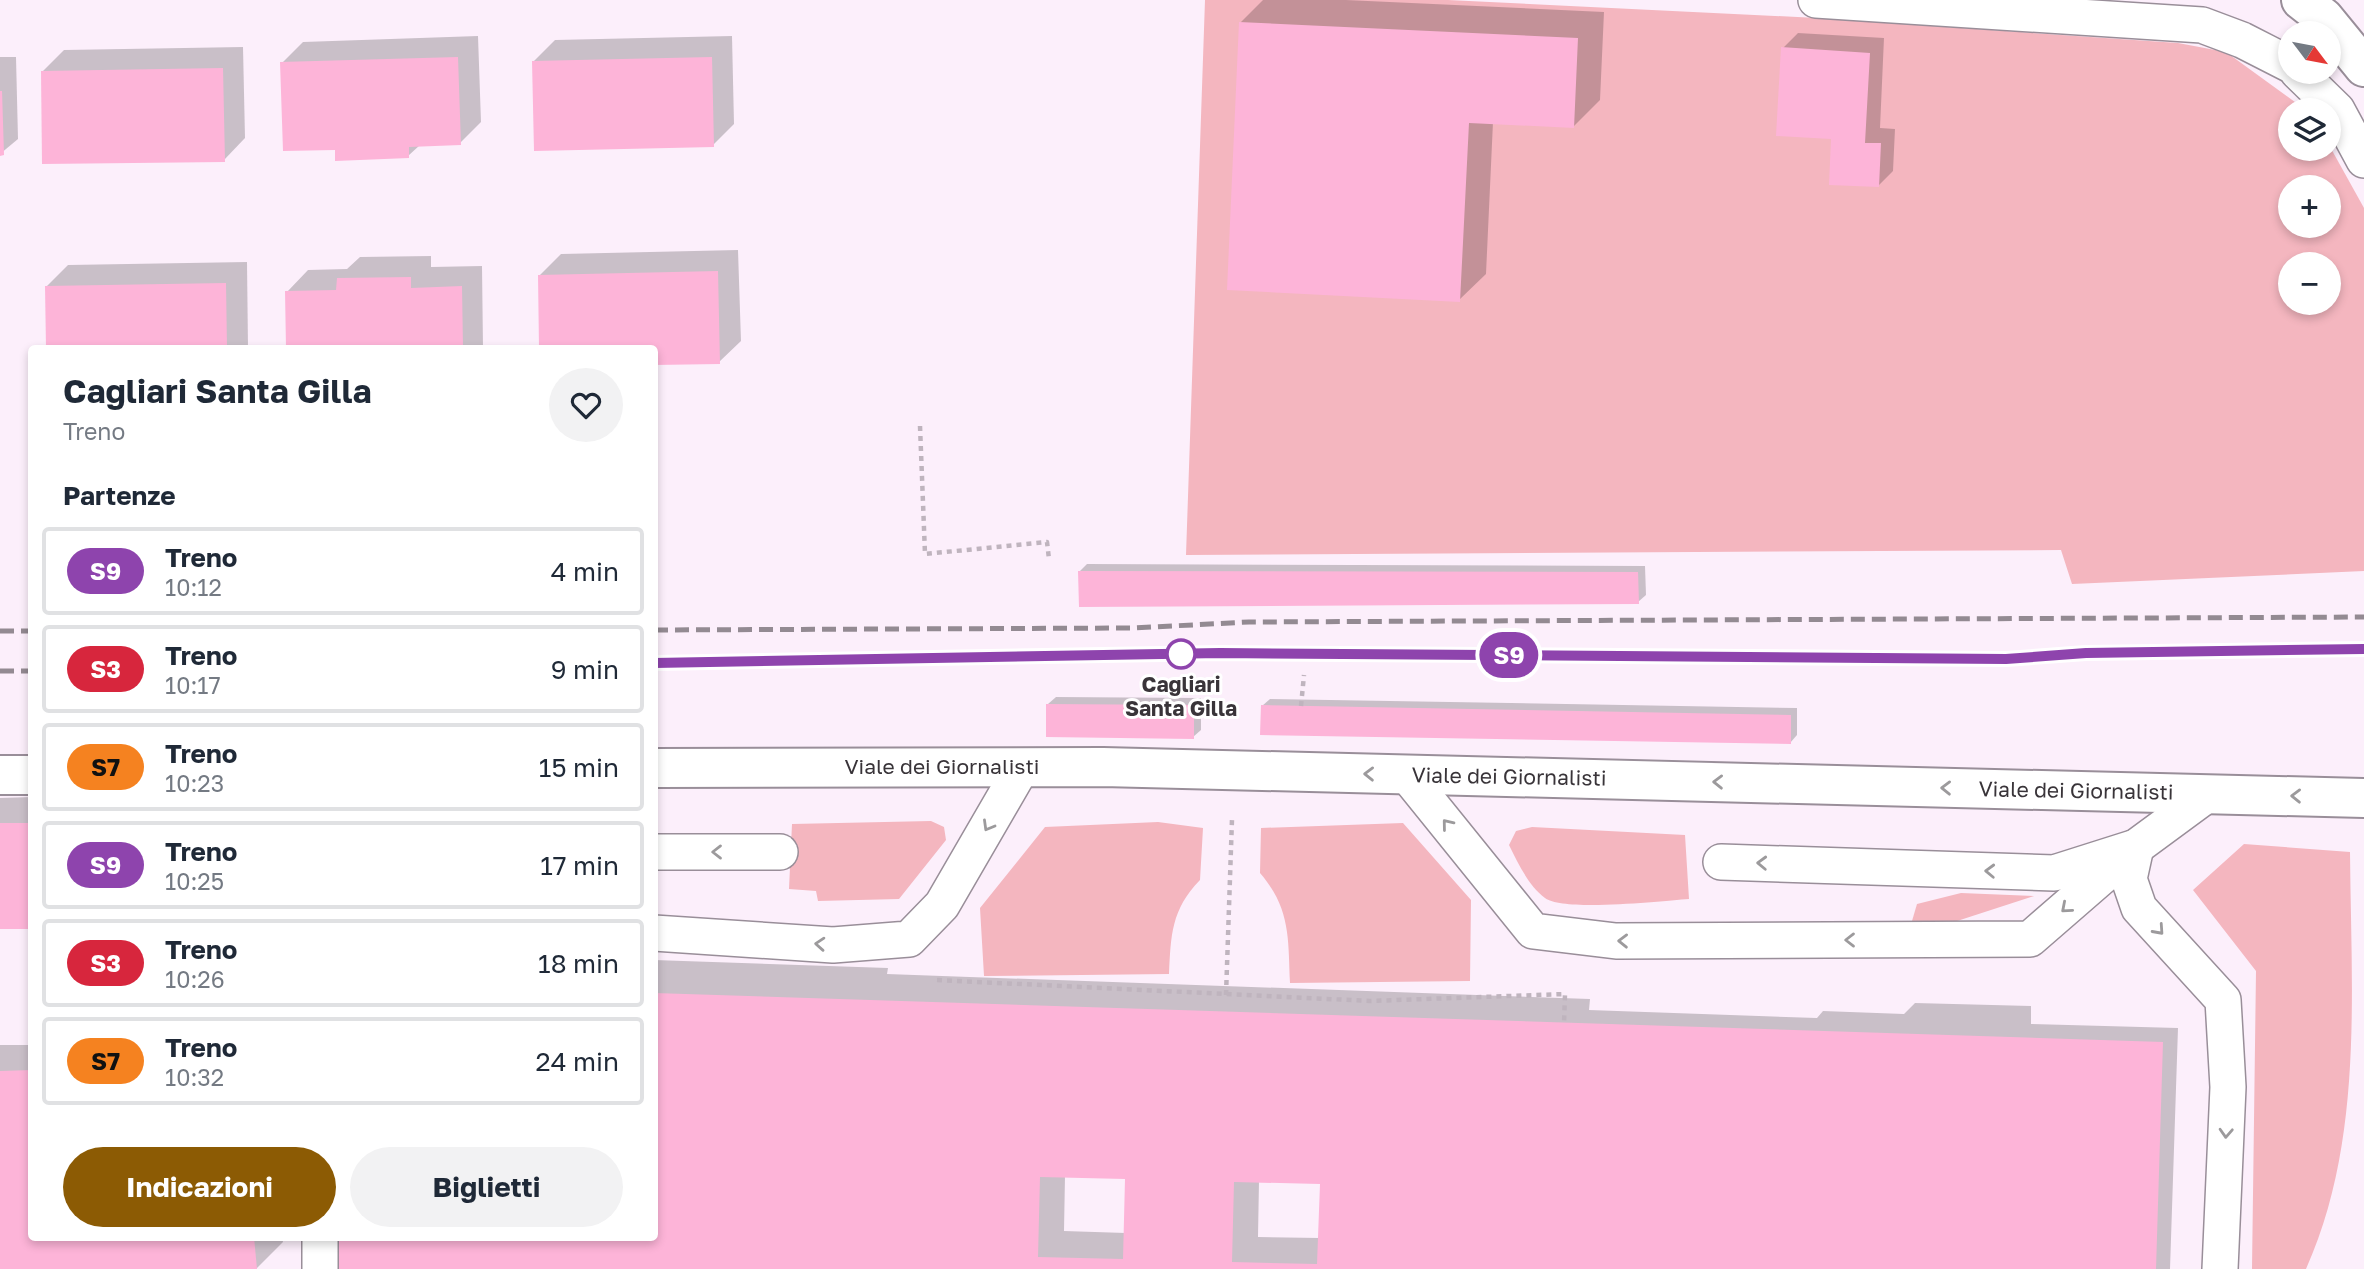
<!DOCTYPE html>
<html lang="it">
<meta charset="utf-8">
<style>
body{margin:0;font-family:"Golos Text",sans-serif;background:#f2f2f3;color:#1f2937;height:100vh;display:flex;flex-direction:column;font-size:26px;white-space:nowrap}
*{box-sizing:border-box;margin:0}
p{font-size:23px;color:#747a83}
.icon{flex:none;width:38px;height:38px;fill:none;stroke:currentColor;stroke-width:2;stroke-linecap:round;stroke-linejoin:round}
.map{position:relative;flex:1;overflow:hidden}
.details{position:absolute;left:28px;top:345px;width:630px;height:896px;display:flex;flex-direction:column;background:#fff;border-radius:7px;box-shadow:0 4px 10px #0003}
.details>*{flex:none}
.badge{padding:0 14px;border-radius:23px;font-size:24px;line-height:46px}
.needle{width:46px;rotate:122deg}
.tools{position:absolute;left:2278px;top:21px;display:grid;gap:14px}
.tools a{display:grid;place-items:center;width:63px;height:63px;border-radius:50%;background:#fff;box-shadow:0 4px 10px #0003;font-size:35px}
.map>.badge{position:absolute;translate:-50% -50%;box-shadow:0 0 0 4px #fff}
h2{padding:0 35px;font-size:26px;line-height:63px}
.round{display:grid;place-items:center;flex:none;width:74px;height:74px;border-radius:37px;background:#f2f2f3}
.headline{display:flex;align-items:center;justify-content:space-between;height:119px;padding:0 35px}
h1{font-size:33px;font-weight:700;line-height:52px}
.cta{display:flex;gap:14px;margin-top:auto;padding:14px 35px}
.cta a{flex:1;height:80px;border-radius:42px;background:#8c5b04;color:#fff;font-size:28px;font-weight:700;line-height:80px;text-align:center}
.cta a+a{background:#f2f2f3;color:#1f2937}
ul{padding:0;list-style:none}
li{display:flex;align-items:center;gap:21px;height:88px;margin:0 14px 10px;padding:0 21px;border:4px solid #e0e1e3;border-radius:7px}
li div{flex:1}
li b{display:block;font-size:26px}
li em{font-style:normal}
li .badge{min-width:77px;font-weight:700;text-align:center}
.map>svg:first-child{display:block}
.green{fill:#f4b6bf;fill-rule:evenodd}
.shadow{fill:#0003;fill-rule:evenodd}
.building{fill:#fdb4d8;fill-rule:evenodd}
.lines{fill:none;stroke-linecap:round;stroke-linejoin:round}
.service-casing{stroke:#998e99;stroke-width:38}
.minor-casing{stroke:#998e99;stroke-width:42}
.path{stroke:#bfb4be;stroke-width:4.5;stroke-dasharray:5 5;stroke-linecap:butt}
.service{stroke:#fff;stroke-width:35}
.minor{stroke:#fff;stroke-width:38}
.rail{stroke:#938a92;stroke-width:5;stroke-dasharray:14 7;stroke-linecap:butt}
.oneway{stroke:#9c9a9c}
.line-casing{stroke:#fff;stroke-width:16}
.line{stroke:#8e44ad;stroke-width:10}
.stop-dot{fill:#fff;stroke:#8e44ad;stroke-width:3.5}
.labels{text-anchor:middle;stroke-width:6;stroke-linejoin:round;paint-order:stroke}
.stop-label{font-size:21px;font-weight:bold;fill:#393439;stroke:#fff}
.street-label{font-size:21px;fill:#393439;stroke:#fff}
</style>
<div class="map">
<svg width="2364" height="1269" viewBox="0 0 2364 1269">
<rect width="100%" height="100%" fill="#fceffb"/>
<g class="green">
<path d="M1205,0H1448L1817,18L2178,43L2226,52L2299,105L2303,110H2291V149H2329V145L2364,208V571L2072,584L2061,550L1186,555ZM2291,187H2329V226H2291ZM2291,264H2329V303H2291Z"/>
<path d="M931,821L944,827L946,840L899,899L818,901L816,891L789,889L792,824Z"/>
<path d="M1158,822L1203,828L1200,880C1171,910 1171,935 1169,974L984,976L980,908L1045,827Z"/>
<path d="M1403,823L1471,900L1470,981L1290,983C1288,939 1291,909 1260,873L1261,828Z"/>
<path d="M1532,827L1685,835L1689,899C1662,901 1563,912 1545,898C1528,885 1518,863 1509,845L1516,831Z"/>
<path d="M2244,844L2350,852C2351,990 2364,1140 2306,1269H2252L2256,971L2193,890Z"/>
<path d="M1961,893L2034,896L1954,922L1912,921L1917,904Z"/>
</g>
<g class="shadow">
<path d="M1263,0H1346L1604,12L1600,100L1574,126L1493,122L1486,274L1459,300L1240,23Z"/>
<path d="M1798,33L1884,38L1880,128L1895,129L1893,171L1878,186L1833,137L1783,48Z"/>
<path d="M478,36L481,122L460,143L420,145L408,156L337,148L282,63L303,42Z"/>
<path d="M732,36L734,124L713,145L533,62L555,40Z"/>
<path d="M243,47L245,138L224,160L43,71L64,50Z"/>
<path d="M0,57H16L18,139L0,154Z"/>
<path d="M738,250L741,341L719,362L654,348H541L539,276L561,254Z"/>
<path d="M431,256V267L482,266L483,348H288L287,292L308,270L347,269L360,257Z"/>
<path d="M247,262L248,348H48L47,286L68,265Z"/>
<path d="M1087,564L1645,566L1646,595L1638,602L1080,571Z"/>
<path d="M1056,697L1201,698V730L1193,737L1048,704Z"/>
<path d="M1270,699L1797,708V735L1790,743L1262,706Z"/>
<path d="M32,797V927H0V798Z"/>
<path d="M654,960L888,968L887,974L1590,999L1589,1010L1817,1018L1823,1011L1904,1014L1915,1003L2031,1006V1024L2178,1028L2170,1269H331L654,1237ZM1065,1176L1127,1177L1126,1233L1064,1231ZM1259,1181L1322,1183L1320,1238L1258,1237Z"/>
<path d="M0,1045H32V1237H282L283,1242L256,1269H0Z"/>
</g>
<g class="building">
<path d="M1239,22L1578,38L1574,128L1469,123L1460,302L1227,290Z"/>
<path d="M1781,47L1870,53L1865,143H1881L1879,187L1829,185L1831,139L1776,136Z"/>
<path d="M458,57L461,145L409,147V158L335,161V150L283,151L280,62Z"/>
<path d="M712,57L714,147L534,151L532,61Z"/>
<path d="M223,68L225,162L42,164L41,71Z"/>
<path d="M0,91H2L4,155L0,156Z"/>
<path d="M718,271L720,364L654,365V348H539L538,275Z"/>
<path d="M411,277V288L462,286L463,348H286L285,291L336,290L337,278Z"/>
<path d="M226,283L227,348H46L45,286Z"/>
<path d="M1078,571L1638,572L1639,604L1079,607Z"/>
<path d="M1046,704L1194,705V739L1046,737Z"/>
<path d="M1261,705L1791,715V744L1260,735Z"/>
<rect x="0" y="823" width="32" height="106"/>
<path d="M654,993L2163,1042L2156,1269H329V1237H654ZM1040,1177L1125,1179L1123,1259L1038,1257ZM1234,1182L1320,1184L1317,1264L1232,1262Z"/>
<path d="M32,1070V1237H254L257,1269H0V1071Z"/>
</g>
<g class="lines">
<g class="service-casing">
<g id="service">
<path d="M1816,0L2202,25L2242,40L2291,65"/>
<path d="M2298,72L2337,110L2364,160"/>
<path d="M1407,775L1533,931L1616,941L2030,939L2136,847"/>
<path d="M2136,847L2129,879L2139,908L2223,1000L2228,1087L2220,1269"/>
<path d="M654,852H780"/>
<path d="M1721,862L2054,873L2136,847L2208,794"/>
<path d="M654,933L833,945L909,939L942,905L1022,767"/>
<path d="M320,1237V1269"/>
</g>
</g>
<g class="minor-casing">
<g id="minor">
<path d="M2301,0L2324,18L2364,67"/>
<path d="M654,768L1103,767L2364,798"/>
<path d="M0,775H32"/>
</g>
</g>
<g class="path">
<path d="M920,426L925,554L1047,542L1049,559"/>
<path d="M1301,706L1304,675"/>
<path d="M937,980L1370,1001L1565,994L1564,1024"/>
<path d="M1226,995L1232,819"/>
</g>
<use href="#service" class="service"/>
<use href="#minor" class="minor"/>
<g class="rail">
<path d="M654,630L1133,628L1249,622L2364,617"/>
<path d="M0,631H32"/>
<path d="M654,664L1220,653L2006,659L2086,654L2364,649"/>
<path d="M0,671H32"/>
</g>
</g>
<defs><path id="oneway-chevron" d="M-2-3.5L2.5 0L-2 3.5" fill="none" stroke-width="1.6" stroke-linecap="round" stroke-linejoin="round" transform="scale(1.75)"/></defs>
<g class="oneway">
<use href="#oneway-chevron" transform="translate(1369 774) rotate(-179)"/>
<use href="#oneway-chevron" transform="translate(1718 782) rotate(-179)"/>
<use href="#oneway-chevron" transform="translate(1946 788) rotate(-179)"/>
<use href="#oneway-chevron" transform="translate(2296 796) rotate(-179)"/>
<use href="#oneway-chevron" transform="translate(1447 824) rotate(-129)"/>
<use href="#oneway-chevron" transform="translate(988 826) rotate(120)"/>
<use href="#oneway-chevron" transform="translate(717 852) rotate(-180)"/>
<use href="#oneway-chevron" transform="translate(1762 863) rotate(-178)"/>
<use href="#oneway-chevron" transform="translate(1990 871) rotate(-178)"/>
<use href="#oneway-chevron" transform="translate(2066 908) rotate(139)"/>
<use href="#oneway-chevron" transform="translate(2159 930) rotate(48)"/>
<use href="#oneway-chevron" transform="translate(1850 940) rotate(180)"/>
<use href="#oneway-chevron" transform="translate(1623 941) rotate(-179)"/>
<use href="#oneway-chevron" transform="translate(820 944) rotate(-176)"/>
<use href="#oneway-chevron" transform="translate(2226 1133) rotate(93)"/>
</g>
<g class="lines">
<g class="line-casing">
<path id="line" d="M654,663L1220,653L2006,659L2086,653L2364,649"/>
</g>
<use href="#line" class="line"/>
</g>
<circle class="stop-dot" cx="1181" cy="654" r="14"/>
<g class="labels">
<g class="stop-label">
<text x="1181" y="692">Cagliari<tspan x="1181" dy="24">Santa Gilla</tspan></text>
</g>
<g class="street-label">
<text x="942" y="774">Viale dei Giornalisti</text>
<text transform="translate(1509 777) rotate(1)" y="7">Viale dei Giornalisti</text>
<text transform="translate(2076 791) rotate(1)" y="7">Viale dei Giornalisti</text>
</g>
</g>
</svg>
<div class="tools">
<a><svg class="needle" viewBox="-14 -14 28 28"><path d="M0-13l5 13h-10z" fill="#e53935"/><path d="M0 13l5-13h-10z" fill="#747a83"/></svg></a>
<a><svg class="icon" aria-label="layers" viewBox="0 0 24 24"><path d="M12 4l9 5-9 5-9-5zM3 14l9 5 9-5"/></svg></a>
<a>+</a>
<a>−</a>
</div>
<b class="badge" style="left:1509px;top:655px;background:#8e44ad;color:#fff">S9</b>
<section class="details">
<div class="headline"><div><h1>Cagliari Santa Gilla</h1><p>Treno</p></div><a class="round"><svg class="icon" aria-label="heart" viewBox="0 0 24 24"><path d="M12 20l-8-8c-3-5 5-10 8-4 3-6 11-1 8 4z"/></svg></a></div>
<h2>Partenze</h2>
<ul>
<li><span class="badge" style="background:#8e44ad;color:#fff">S9</span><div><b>Treno</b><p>10:12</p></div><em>4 min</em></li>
<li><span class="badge" style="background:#d7263d;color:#fff">S3</span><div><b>Treno</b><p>10:17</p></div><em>9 min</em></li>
<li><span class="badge" style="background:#f58220;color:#111">S7</span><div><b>Treno</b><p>10:23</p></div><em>15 min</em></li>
<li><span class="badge" style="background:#8e44ad;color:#fff">S9</span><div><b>Treno</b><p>10:25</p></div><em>17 min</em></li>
<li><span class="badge" style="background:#d7263d;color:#fff">S3</span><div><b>Treno</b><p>10:26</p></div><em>18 min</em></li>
<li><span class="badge" style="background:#f58220;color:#111">S7</span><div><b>Treno</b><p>10:32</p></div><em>24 min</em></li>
</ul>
<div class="cta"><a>Indicazioni</a><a>Biglietti</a></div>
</section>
</div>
